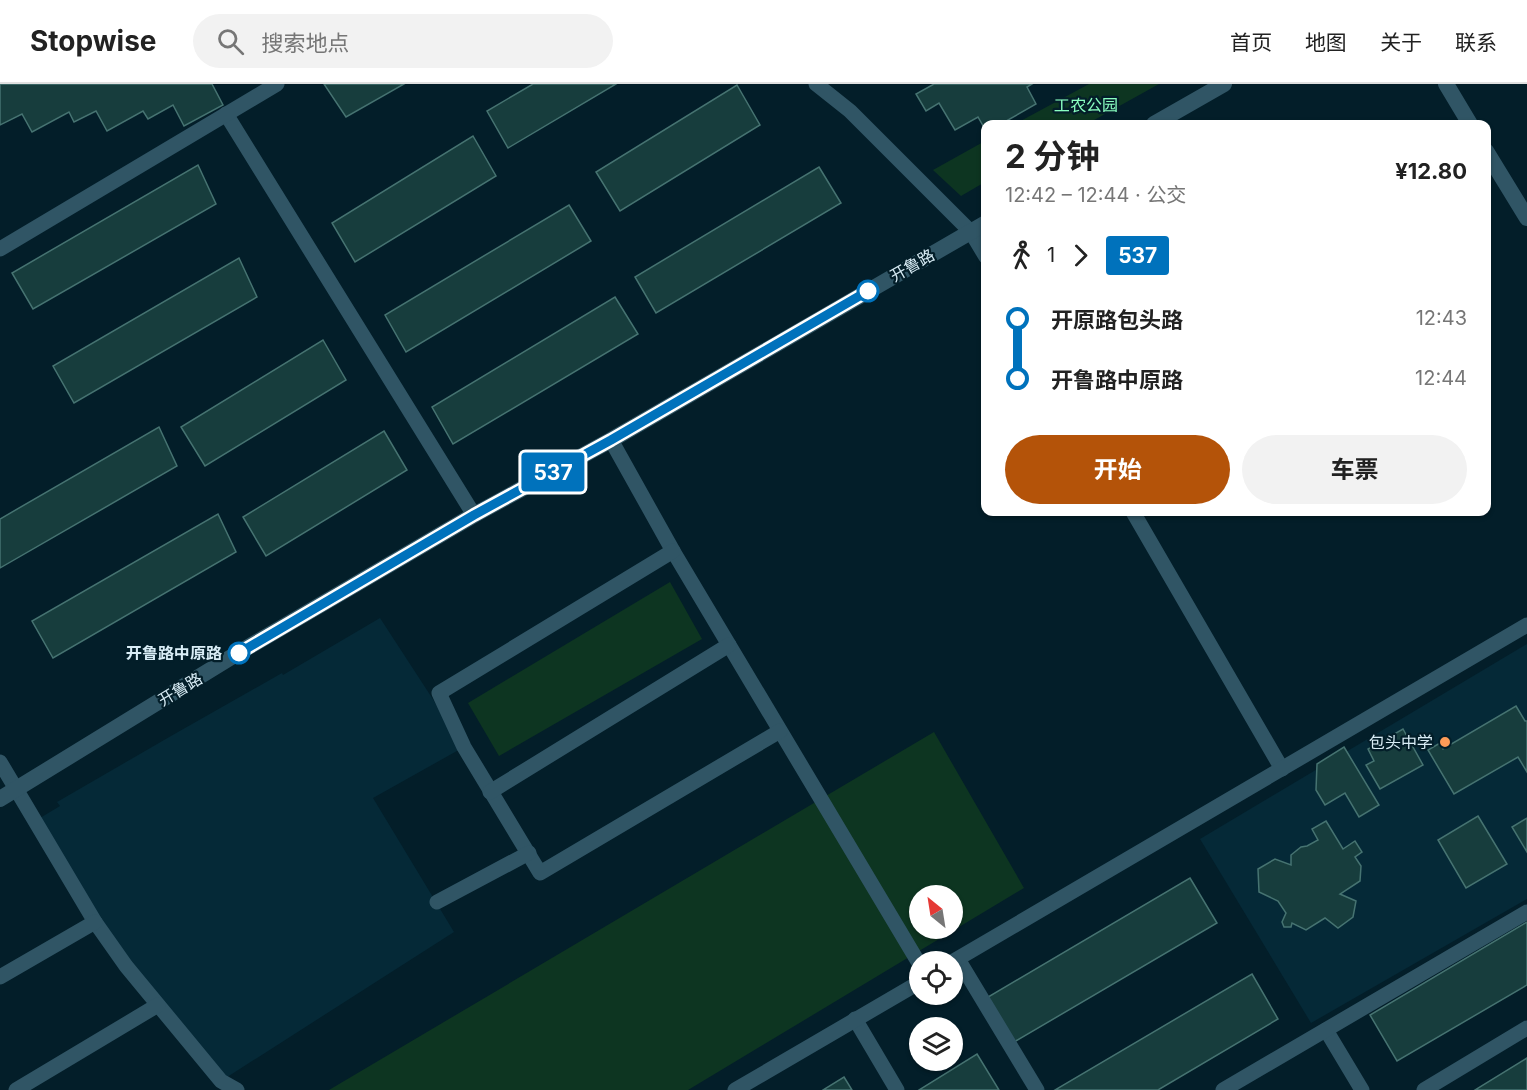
<!DOCTYPE html>
<html lang="zh">
<meta charset="utf-8">
<style>
body{margin:0;font-family:Inter,"Noto Sans SC",sans-serif;background:#f2f2f2;color:#222;height:100vh;display:flex;flex-direction:column;font-size:22px;white-space:nowrap}
*{box-sizing:border-box;margin:0}
p{font-size:20px;color:#767676}
.icon{flex:none;width:33px;height:33px;fill:none;stroke:currentColor;stroke-width:2;stroke-linecap:round;stroke-linejoin:round}
.map{position:relative;flex:1;overflow:hidden}
.panel{position:absolute;left:981px;top:36px;width:510px;height:396px;display:flex;flex-direction:column;background:#fff;border-radius:12px;box-shadow:0 2px 4px #0004}
.panel>*{flex:none}
.badge{padding:0 12px;border-radius:4px;font-size:21px;line-height:39px}
.needle{width:39px;rotate:330deg}
.buttons{position:absolute;left:909px;top:801px;display:grid;gap:12px}
.buttons a{display:grid;place-items:center;width:54px;height:54px;border-radius:50%;background:#fff;box-shadow:0 2px 4px #0004;font-size:30px}
.map>.badge{position:absolute;translate:-50% -50%;box-shadow:0 0 0 3px #fff}
.legs{display:flex;align-items:center;gap:9px;height:66px;padding:0 24px;font-size:20px}
.legs p{margin-inline-start:auto}
.summary{display:flex;align-items:center;justify-content:space-between;height:102px;padding:0 24px}
h1{font-size:33px;font-weight:700;line-height:45px}
.primary-button{display:flex;gap:12px;margin-top:auto;padding:12px 24px}
.primary-button a{flex:1;height:69px;border-radius:36px;background:#b45309;color:#fff;font-size:24px;font-weight:700;line-height:69px;text-align:center}
.primary-button a+a{background:#f2f2f2;color:#222}
ul{padding:0 24px;list-style:none}
li{display:flex;align-items:center;gap:21px;height:60px;font-size:22px}
li i{display:grid;place-items:center;width:9px;height:100%;margin:0 8px;background:currentColor}
li i::after{content:'';width:15px;height:15px;margin:-8px;border:4px solid;border-radius:50%;background:#fff}
li p{margin-inline-start:auto}
li:first-child i{background:linear-gradient(#0000 50%,currentColor 0)}
li:last-child i{background:linear-gradient(currentColor 50%,#0000 0)}
header{display:flex;align-items:center;gap:36px;box-sizing:border-box;height:84px;padding:0 30px;background:#fff;border-bottom:2px solid #e0e0e0}
header strong{font-size:28px}
nav{display:flex;gap:33px;margin-inline-start:auto;font-size:21px}
.search{width:420px;height:54px;background:#f2f2f2;display:flex;align-items:center;gap:15px;box-sizing:border-box;padding:0 21px;border-radius:33px;color:#767676;font-size:22px}
.map>svg:first-child{display:block}
.built{fill:#052937}
.green{fill:#0d3521;fill-rule:evenodd}
.building{fill:#173d3d;stroke:#467371;stroke-width:1.5}
.lines{fill:none;stroke-linecap:round;stroke-linejoin:round}
.service{stroke:#305565;stroke-width:15}
.tertiary{stroke:#305565;stroke-width:16}
.line-1-casing{stroke:#fff;stroke-width:14}
.line-1{stroke:#0072bc;stroke-width:9}
.stop-1-dot{fill:#fff;stroke:#0072bc;stroke-width:3}
.poi-dot{fill:#fe9c58;stroke:#031e29;stroke-width:2}
.labels{text-anchor:middle;stroke-width:4.5;stroke-linejoin:round;paint-order:stroke}
.park-label{font-size:16px;fill:#8affc0;stroke:#031e29}
.street-label{font-size:16px;fill:#d9edf6;stroke:#031e29}
.stop-label{font-size:16px;font-weight:bold;fill:#d9edf6;stroke:#031e29;text-anchor:end}
.poi-label{font-size:16px;fill:#d9edf6;stroke:#031e29;text-anchor:end}
</style>
<header>
<strong>Stopwise</strong>
<div class="search"><svg class="icon" aria-label="search" viewBox="0 0 24 24"><circle cx="10" cy="10" r="6"/><path d="M15 15l6 6"/></svg>搜索地点</div>
<nav><a>首页</a><a>地图</a><a>关于</a><a>联系</a></nav>
</header>
<div class="map">
<svg width="1527" height="1006" viewBox="0 0 1527 1006">
<rect width="100%" height="100%" fill="#031e29"/>
<g class="built">
<path d="M380,534L464,663L373,714L454,848L221,997L158,921L35,737L60,722L57,718L171,652L282,589L283,591Z"/>
<path d="M1527,560V815L1311,939L1200,755Z"/>
</g>
<g class="green">
<path d="M1089,0H1159L1087,40H1015Z"/>
<path d="M985,57V98L961,112L933,86Z"/>
<path d="M670,498L702,555L499,672L468,619Z"/>
<path d="M934,648L1024,804L688,1006H329ZM920,812H952V844H920Z"/>
</g>
<g class="building">
<path d="M0,0H212L223,21L184,42L173,21L148,35L143,27L107,47L96,27L74,38L69,28L32,48L22,30L0,41Z"/>
<path d="M324,0H404L346,33Z"/>
<path d="M533,0H616L508,64L487,27Z"/>
<path d="M934,0H1032L1027,3L1036,20L1001,40H986V47L978,33L955,46L939,19L926,27L916,10Z"/>
<path d="M737,1L760,41L620,127L596,88Z"/>
<path d="M473,52L496,92L355,178L332,139Z"/>
<path d="M198,81L216,120L33,225L12,189Z"/>
<path d="M819,83L841,119L656,229L635,193Z"/>
<path d="M569,121L591,157L406,268L385,231Z"/>
<path d="M239,174L257,213L74,319L53,282Z"/>
<path d="M615,213L638,250L453,360L432,323Z"/>
<path d="M323,256L346,296L205,382L181,343Z"/>
<path d="M159,343L177,382L0,484V435Z"/>
<path d="M384,347L407,386L266,472L243,433Z"/>
<path d="M218,430L236,468L53,574L32,537Z"/>
<path d="M1516,622L1525,637H1527V688L1518,673L1454,710L1428,666L1440,659L1443,665Z"/>
<path d="M1403,645L1423,681L1380,705L1366,681L1374,677L1368,665Z"/>
<path d="M1344,663L1379,721L1359,733L1345,709L1325,721L1316,706L1317,680Z"/>
<path d="M1478,732L1507,780L1466,804L1438,756Z"/>
<path d="M1527,734V768L1512,743Z"/>
<path d="M1326,737L1343,765L1355,757L1362,768L1355,773L1361,782L1360,797L1340,810L1356,817L1353,833L1338,844L1325,834L1306,846L1292,839L1291,843H1284L1282,838L1286,829L1278,817L1259,808L1258,785L1275,775L1291,781V771L1301,763L1307,762L1318,756L1312,745Z"/>
<path d="M1190,794L1217,839L1009,961L983,916Z"/>
<path d="M1527,838V901L1397,977L1370,931Z"/>
<path d="M1252,890L1278,935L1158,1006H1055Z"/>
<path d="M977,970L999,1006H919Z"/>
<path d="M1527,974V1006H1475Z"/>
<path d="M844,993L852,1006H823Z"/>
</g>
<g class="lines">
<g class="service">
<path d="M816,0L850,27L971,148L986,173"/>
<path d="M226,30L474,431"/>
<path d="M0,165L277,0"/>
<path d="M611,356L673,467L920,881"/>
<path d="M1133,428L1282,685"/>
<path d="M673,467L439,609L464,663L540,789L780,647"/>
<path d="M0,678L95,838L126,882L221,997L237,1006"/>
<path d="M490,708L729,561"/>
<path d="M437,818L529,769"/>
<path d="M958,875L1037,1006"/>
<path d="M952,878L1527,541"/>
<path d="M0,893L95,838"/>
<path d="M855,935L897,1006"/>
<path d="M1326,946L1362,1006"/>
<path d="M16,1006L158,921"/>
<path d="M735,1006L920,898"/>
<path d="M1223,1006L1527,828"/>
<path d="M1424,1006L1527,944"/>
</g>
<g class="tertiary">
<path d="M1446,0L1470,40"/>
<path d="M1154,40L1224,0"/>
<path d="M1486,67L1527,134"/>
<path d="M0,715L233,572L474,431L611,356L986,139"/>
</g>
</g>
<g class="lines">
<g class="line-1-casing">
<path id="line-1" d="M239,569L474,431L611,356L868,207"/>
</g>
<use href="#line-1" class="line-1"/>
</g>
<g class="stop-1-dot">
<circle cx="868" cy="207" r="10"/>
<circle cx="239" cy="569" r="10"/>
</g>
<circle class="poi-dot" cx="1445" cy="658" r="6"/>
<g class="labels">
<g class="park-label">
<text x="1086" y="27">工农公园</text>
</g>
<g class="street-label">
<text transform="translate(912 181) rotate(-30)" y="6">开鲁路</text>
<text transform="translate(180 605) rotate(-31)" y="6">开鲁路</text>
</g>
<g class="stop-label">
<text x="222" y="575">开鲁路中原路</text>
</g>
<g class="poi-label">
<text x="1433" y="664">包头中学</text>
</g>
</g>
</svg>
<div class="buttons">
<a><svg class="needle" viewBox="-14 -14 28 28"><path d="M0-13l5 13h-10z" fill="#e53935"/><path d="M0 13l5-13h-10z" fill="#767676"/></svg></a>
<a><svg class="icon" aria-label="locate" viewBox="0 0 24 24"><circle cx="12" cy="12" r="6"/><path d="M12 2v4M12 18v4M2 12h4M18 12h4"/></svg></a>
<a><svg class="icon" aria-label="layers" viewBox="0 0 24 24"><path d="M12 4l9 5-9 5-9-5zM3 14l9 5 9-5"/></svg></a>
</div>
<b class="badge" style="left:553px;top:388px;background:#0072bc;color:#fff">537</b>
<section class="panel">
<div class="summary"><div><h1>2 分钟</h1><p>12:42 – 12:44 · 公交</p></div><b>¥12.80</b></div>
<div class="legs"><svg class="icon" aria-label="walk" viewBox="0 0 24 24"><circle cx="13" cy="4" r="2"/><path d="M13 8l-2 6 4 7M11 14l-3 7M7 12l3-4h3l4 4"/></svg>1<svg class="icon" aria-label="forward" viewBox="0 0 24 24"><path d="M9 5l7 7-7 7"/></svg><b class="badge" style="background:#0072bc;color:#fff">537</b></div>
<ul>
<li><i style="color:#0072bc"></i><b>开原路包头路</b><p>12:43</p></li>
<li><i style="color:#0072bc"></i><b>开鲁路中原路</b><p>12:44</p></li>
</ul>
<div class="primary-button"><a>开始</a><a>车票</a></div>
</section>
</div>
